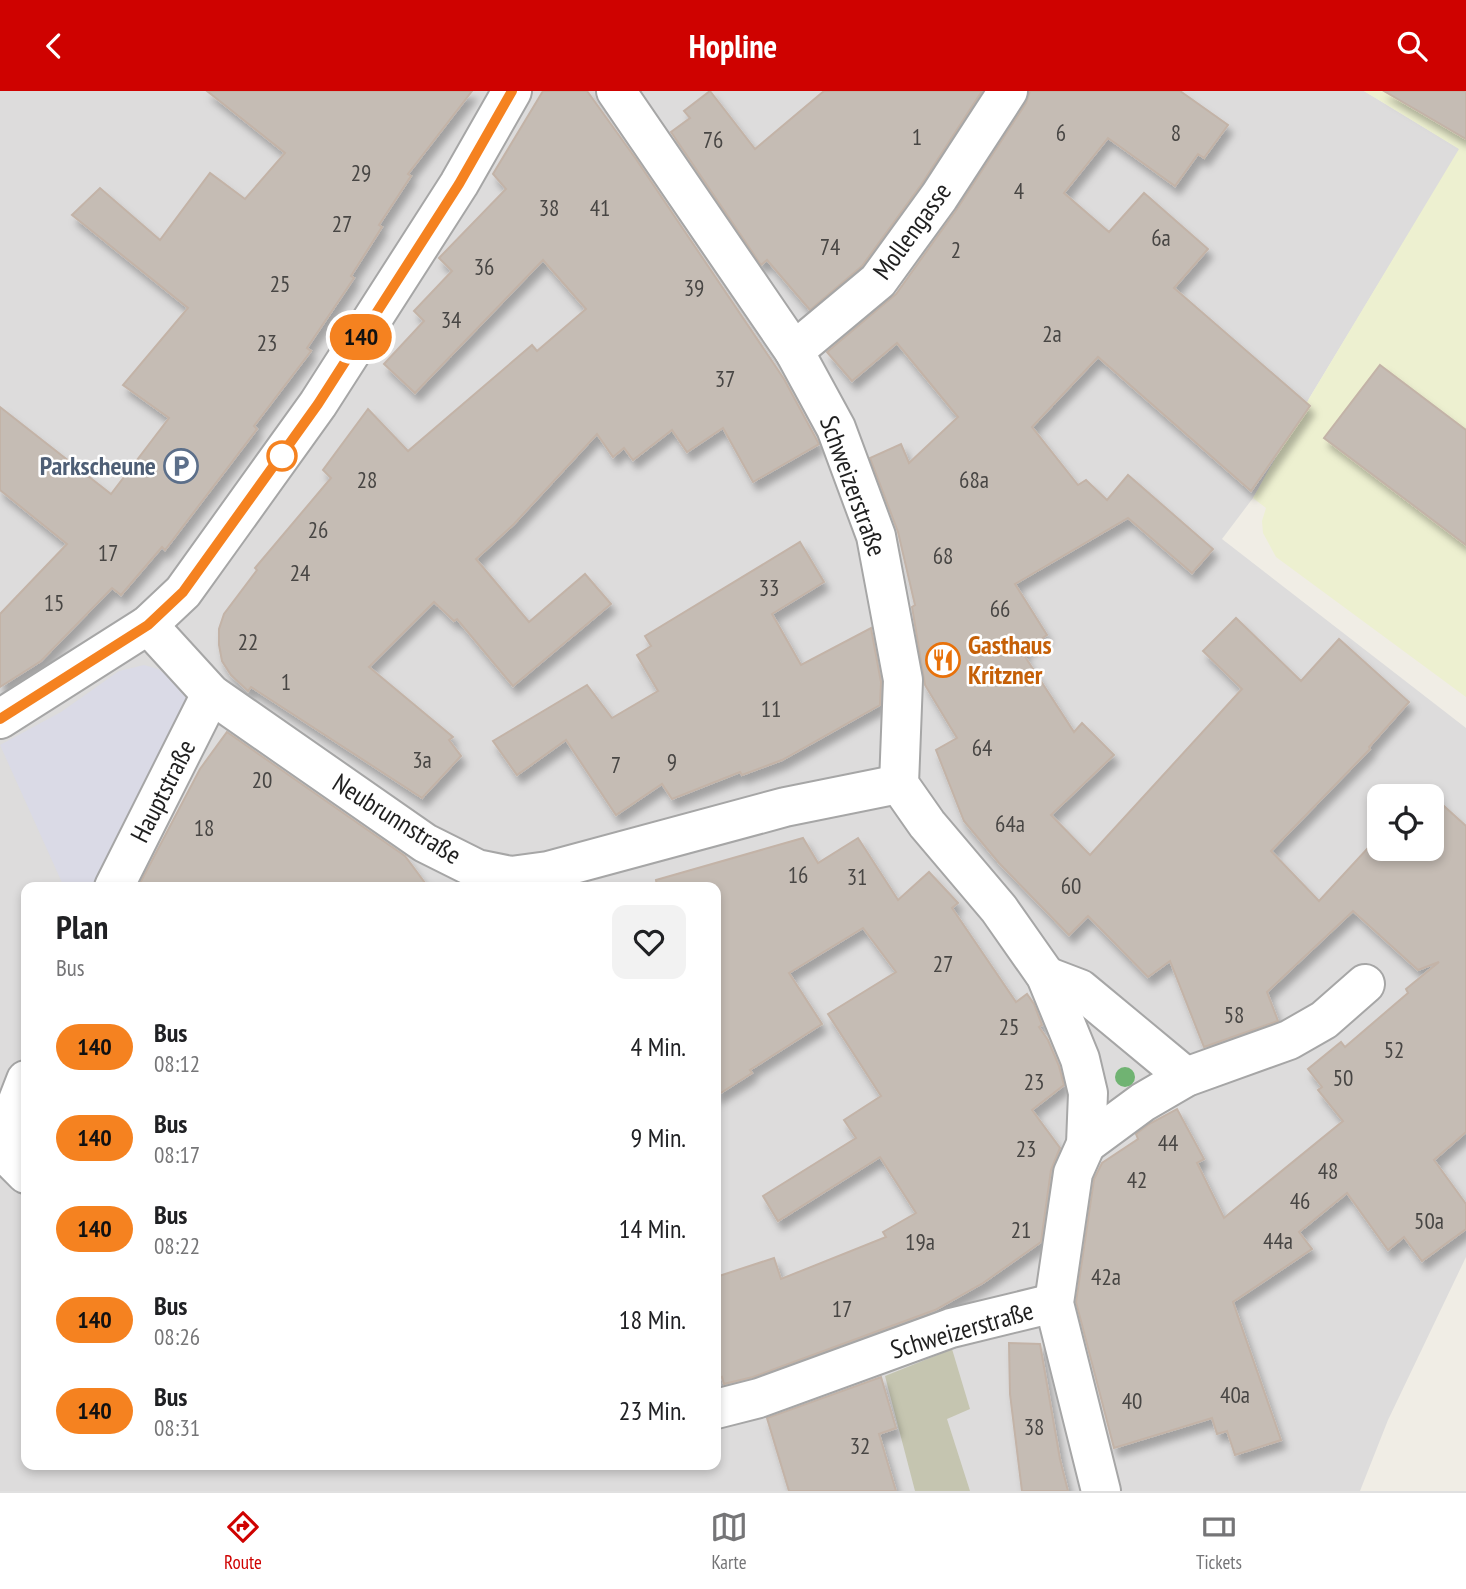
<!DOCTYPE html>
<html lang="de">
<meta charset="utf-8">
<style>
body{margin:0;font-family:"PT Sans Narrow",sans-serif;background:#f2f2f2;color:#202124;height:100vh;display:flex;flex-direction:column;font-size:26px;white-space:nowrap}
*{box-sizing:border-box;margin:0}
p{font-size:23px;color:#757577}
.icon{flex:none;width:38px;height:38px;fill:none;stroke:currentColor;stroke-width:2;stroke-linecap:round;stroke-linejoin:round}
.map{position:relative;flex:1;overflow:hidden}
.details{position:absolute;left:21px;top:791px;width:700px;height:588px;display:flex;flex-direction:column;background:#fff;border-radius:14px;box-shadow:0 4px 10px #0003}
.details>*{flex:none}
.badge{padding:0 14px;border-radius:23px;font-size:24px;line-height:46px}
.fabs{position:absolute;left:1367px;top:693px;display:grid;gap:14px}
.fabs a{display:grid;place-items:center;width:77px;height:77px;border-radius:14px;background:#fff;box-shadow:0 4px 10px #0003;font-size:35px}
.map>.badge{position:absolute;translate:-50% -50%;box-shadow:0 0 0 4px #fff}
.round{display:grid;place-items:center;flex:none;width:74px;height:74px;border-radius:14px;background:#f2f2f2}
.summary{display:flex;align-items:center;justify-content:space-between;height:119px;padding:0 35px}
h1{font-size:33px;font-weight:700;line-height:52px}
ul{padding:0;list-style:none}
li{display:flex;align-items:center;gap:21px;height:91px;padding:0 35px}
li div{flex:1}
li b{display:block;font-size:26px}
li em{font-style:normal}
li .badge{min-width:77px;font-weight:700;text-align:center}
header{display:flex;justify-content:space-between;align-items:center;height:91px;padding:0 35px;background:#cf0200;color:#fff;font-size:32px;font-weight:700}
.tabs{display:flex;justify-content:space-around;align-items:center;height:98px;border-top:2px solid #e0e0e0;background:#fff;font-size:19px;color:#757577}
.tabs a{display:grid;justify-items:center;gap:4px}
.tabs .on{color:#cf0200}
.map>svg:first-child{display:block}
.residential{fill:#dddcdc;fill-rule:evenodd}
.construction{fill:#c5c5b0}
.farmland{fill:#edf0d0}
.plaza{fill:#dadae6}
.building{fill:#c5bcb4;stroke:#c3b3a7;stroke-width:2;filter:url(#shadow)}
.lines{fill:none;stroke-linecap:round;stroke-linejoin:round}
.minor-casing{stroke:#a6a6a6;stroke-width:42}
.minor{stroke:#fff;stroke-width:38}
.tree{fill:#70b372}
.line-casing{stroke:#fff;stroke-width:16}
.line{stroke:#f58220;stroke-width:10}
.stop-dot{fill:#fff;stroke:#f58220;stroke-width:3.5}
.labels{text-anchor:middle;stroke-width:5;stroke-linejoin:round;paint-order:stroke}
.number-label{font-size:23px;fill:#484644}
.street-label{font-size:26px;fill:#1f1f1f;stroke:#fff}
.service-label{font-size:26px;font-weight:bold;fill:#4e5e75;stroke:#fff;text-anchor:end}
.food-label{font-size:26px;font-weight:bold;fill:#c56008;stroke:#fff;text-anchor:start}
</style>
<header><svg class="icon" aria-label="back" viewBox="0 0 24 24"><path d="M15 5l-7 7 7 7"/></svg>Hopline<svg class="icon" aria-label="search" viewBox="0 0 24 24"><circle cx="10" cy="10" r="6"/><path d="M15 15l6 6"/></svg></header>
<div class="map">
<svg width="1466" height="1400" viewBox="0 0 1466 1400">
<defs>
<filter id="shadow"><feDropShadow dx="4.5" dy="8" stdDeviation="3.5" flood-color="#0004"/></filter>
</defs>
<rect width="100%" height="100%" fill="#f0ede5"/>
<path class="residential" d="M0,0H1364L1460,58L1310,306L1253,407L1222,448L1466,637V1166L1388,1329L1360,1400H0ZM1379,705H1432V758H1379ZM26,796H716V1374H26Z"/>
<path class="construction" d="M952,1258L970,1318L947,1328L970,1400H915L885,1285Z"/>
<path class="farmland" d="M1364,0H1466V606L1276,466L1263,442L1262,430L1266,417L1253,407L1310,306L1459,58Z"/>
<path class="plaza" d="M144,574L158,578L191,603L91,796H64L0,654L61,621L119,580Z"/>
<g class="building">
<path d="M207,0H472L408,83L411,85L379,134L382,136L351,185L354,187L307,257L311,260L254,335L257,338L165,459L162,456L121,504L112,497L41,570L0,596V523L67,453L0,399V316L111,403L169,327L123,294L188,217L72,124L100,97L160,149L210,82L245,108L285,62Z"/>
<path d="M543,0H587L636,68L784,288L819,353L753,391L723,337L687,361L672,339L633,369L624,357L613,366L597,343L514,433L476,468L529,531L585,483L611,513L513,595L457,528L454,530L434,511L369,576L453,646L449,649L461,665L422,707L251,596L248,600L231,584L222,570L219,554V538L224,523L257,479L255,477L331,387L323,379L368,318L408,360L532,254L537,260L586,218L543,169L415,302L384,273L424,230L414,220L452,180L439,167L506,98L493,83Z"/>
<path d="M710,0L755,58L824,0H982L921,94L862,175L810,219L767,169L761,174L671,41L690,27L684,20Z"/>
<path d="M1030,0H1180L1228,34L1204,67L1198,63L1175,95L1108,47L1064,102L1109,141L1144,102L1208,158L1174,197L1310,315L1251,400L1098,266L1032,336L1078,394L1086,389L1107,409L1128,384L1213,458L1192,482L1128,427L1015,493L1047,544L1022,561L1074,641L1082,632L1114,664L1051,724L1090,764L1242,598L1203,560L1236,527L1301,590L1339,548L1409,611L1369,656L1370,658L1271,760L1319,810L1379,745V758H1432V705H1416L1424,697L1466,735V1041L1434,1069L1466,1113V1138L1422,1170L1404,1146L1388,1159L1347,1102L1299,1141L1312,1158L1233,1211L1281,1349L1235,1364L1227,1340L1217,1343L1212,1327L1114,1357L1076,1211L1094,1088L1102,1072L1138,1048L1136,1043L1149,1033L1177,1018L1204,1068L1197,1072L1224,1127L1343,1030L1318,999L1322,996L1308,978L1341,951L1345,956L1408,902L1406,898L1439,871L1418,879L1353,820L1267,901L1278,930L1204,956L1170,870L1148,886L1088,825L1069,844L999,772L964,730L936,659L957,647L925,594L912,516L915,514L898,441L870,367L901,353L909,372L958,326L897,252L852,290L827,261L896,203L957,118L1026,12Z"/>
<path d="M1384,0H1466V48Z"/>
<path d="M1380,274L1466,339V454L1324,347Z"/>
<path d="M800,451L824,491L772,523L801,574L871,537L881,591L880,614L782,669L742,684L740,681L672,708L662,693L616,724L566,649L517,684L493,650L587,594L612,627L658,600L637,564L651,555L645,545Z"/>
<path d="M227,641L405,765L428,796H138L200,678Z"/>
<path d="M803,747L818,772L858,747L898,809L929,781L958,812L952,817L1016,911L1027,903L1034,913L1042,934L1039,936L1048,949L1059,975L1064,994L1032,1019L1060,1057L1051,1079L1041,1151L983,1192L935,1219L753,1286L724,1293L722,1286L716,1289V1186L774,1167L781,1188L886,1146L883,1141L916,1122L880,1066L778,1130L763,1105L856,1047L844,1029L881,1005L828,923L896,881L863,837L789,882L822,933L750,979L752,982L716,1005V796H657L656,789Z"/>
<path d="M1009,1252L1040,1253L1060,1368L1068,1400H1022L1010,1303Z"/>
<path d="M881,1286L896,1337L879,1343L896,1400H789L767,1327Z"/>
</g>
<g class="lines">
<g class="minor-casing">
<g id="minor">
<path d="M616,0L794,260L836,337L876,445L903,589L899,693L927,733L999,818L1046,885L1080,968L1088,1002L1086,1053L1073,1082L1054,1212L1101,1400"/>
<path d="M794,260L878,190L939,106L1008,0"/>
<path d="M148,534L211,603L425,752L477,778L511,785L548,780L785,716L899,693"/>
<path d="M0,628L148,534L183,501L318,313L459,93L512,0"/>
<path d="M114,796L211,603"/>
<path d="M1046,885L1080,898L1186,986"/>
<path d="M1086,1053L1143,1011L1186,986L1289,949L1324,929L1365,893"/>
<path d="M0,1056L26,989"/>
<path d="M0,1057L26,1083"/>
<path d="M716,1318L759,1307L951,1237L1054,1212"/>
</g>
</g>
<use href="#minor" class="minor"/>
</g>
<circle class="tree" cx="1125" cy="986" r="10"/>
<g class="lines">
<g class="line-casing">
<path id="line" d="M0,628L148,534L183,501L318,313L459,93L512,0"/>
</g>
<use href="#line" class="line"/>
</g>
<defs>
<g id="parking-ring" transform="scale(1.75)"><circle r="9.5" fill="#fff" stroke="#5c6f8a" stroke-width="1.5"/><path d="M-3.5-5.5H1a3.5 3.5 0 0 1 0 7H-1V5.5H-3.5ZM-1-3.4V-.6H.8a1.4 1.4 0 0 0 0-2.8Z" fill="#5c6f8a"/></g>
<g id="restaurant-ring" transform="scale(1.75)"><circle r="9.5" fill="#fff" stroke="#e8710a" stroke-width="1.5"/><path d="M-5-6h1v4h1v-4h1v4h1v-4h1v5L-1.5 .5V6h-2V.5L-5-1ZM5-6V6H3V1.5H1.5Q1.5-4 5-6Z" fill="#e8710a"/></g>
</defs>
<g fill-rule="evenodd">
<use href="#parking-ring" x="181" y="375"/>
<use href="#restaurant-ring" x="943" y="569"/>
</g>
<circle class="stop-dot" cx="282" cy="365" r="14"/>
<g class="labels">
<g class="number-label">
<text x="1061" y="50">6</text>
<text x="1176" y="50">8</text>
<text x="917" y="54">1</text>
<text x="713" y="57">76</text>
<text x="361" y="90">29</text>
<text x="1019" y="108">4</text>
<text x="549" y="125">38</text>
<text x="600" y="125">41</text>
<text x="342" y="141">27</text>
<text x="1161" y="155">6a</text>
<text x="830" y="164">74</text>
<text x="956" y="167">2</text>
<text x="484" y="184">36</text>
<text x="280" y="201">25</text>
<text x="694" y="205">39</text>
<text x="451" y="237">34</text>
<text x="1052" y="251">2a</text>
<text x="267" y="260">23</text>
<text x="725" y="296">37</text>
<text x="367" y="397">28</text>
<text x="974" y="397">68a</text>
<text x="318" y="447">26</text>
<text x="108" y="470">17</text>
<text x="943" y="473">68</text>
<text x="300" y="490">24</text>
<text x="769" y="505">33</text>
<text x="54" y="520">15</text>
<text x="1000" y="526">66</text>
<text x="248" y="559">22</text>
<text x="286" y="599">1</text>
<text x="771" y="626">11</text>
<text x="982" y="665">64</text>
<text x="422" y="677">3a</text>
<text x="672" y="679">9</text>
<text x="616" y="682">7</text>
<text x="262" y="697">20</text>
<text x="1010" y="741">64a</text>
<text x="204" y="745">18</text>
<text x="798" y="792">16</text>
<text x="857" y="794">31</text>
<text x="1071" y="803">60</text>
<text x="943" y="881">27</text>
<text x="1234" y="932">58</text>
<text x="1009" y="944">25</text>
<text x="1394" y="967">52</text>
<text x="1343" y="995">50</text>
<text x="1034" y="999">23</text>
<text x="1168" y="1060">44</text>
<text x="1026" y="1066">23</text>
<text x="1328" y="1088">48</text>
<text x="1137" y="1097">42</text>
<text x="1300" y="1118">46</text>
<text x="1429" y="1138">50a</text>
<text x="1021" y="1147">21</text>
<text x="1278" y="1158">44a</text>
<text x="920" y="1159">19a</text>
<text x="1106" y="1194">42a</text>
<text x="842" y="1226">17</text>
<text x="1235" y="1312">40a</text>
<text x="1132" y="1318">40</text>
<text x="1034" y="1344">38</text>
<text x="860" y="1363">32</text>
</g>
<g class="street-label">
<text transform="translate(912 140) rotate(-54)" y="9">Mollengasse</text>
<text transform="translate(853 395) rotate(70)" y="9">Schweizerstraße</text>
<text transform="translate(163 700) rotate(-63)" y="9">Hauptstraße</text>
<text transform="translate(397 728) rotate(32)" y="9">Neubrunnstraße</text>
<text transform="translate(962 1239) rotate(-16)" y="9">Schweizerstraße</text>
</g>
<g class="service-label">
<text x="156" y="384">Parkscheune</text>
</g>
<g class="food-label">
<text x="968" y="563">Gasthaus<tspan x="968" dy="30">Kritzner</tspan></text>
</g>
</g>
</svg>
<div class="fabs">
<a><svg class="icon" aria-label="locate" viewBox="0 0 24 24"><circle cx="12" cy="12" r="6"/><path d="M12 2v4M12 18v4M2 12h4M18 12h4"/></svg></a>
</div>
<b class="badge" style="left:361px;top:246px;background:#f58220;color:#111">140</b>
<section class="details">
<div class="summary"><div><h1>Plan</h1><p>Bus</p></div><a class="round"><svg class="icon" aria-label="heart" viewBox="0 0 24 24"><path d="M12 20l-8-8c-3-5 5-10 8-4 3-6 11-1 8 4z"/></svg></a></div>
<ul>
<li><span class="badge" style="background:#f58220;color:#111">140</span><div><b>Bus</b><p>08:12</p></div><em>4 Min.</em></li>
<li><span class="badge" style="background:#f58220;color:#111">140</span><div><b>Bus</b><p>08:17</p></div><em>9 Min.</em></li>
<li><span class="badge" style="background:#f58220;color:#111">140</span><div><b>Bus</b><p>08:22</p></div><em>14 Min.</em></li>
<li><span class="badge" style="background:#f58220;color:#111">140</span><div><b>Bus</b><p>08:26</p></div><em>18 Min.</em></li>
<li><span class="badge" style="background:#f58220;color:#111">140</span><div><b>Bus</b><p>08:31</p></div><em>23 Min.</em></li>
</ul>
</section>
</div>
<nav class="tabs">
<a class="on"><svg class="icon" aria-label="directions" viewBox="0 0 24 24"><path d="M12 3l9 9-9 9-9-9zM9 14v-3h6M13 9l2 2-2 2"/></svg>Route</a>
<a><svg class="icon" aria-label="map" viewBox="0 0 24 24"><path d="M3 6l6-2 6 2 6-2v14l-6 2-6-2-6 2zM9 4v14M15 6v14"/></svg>Karte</a>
<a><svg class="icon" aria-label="tickets" viewBox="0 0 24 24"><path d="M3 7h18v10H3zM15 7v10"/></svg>Tickets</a>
</nav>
